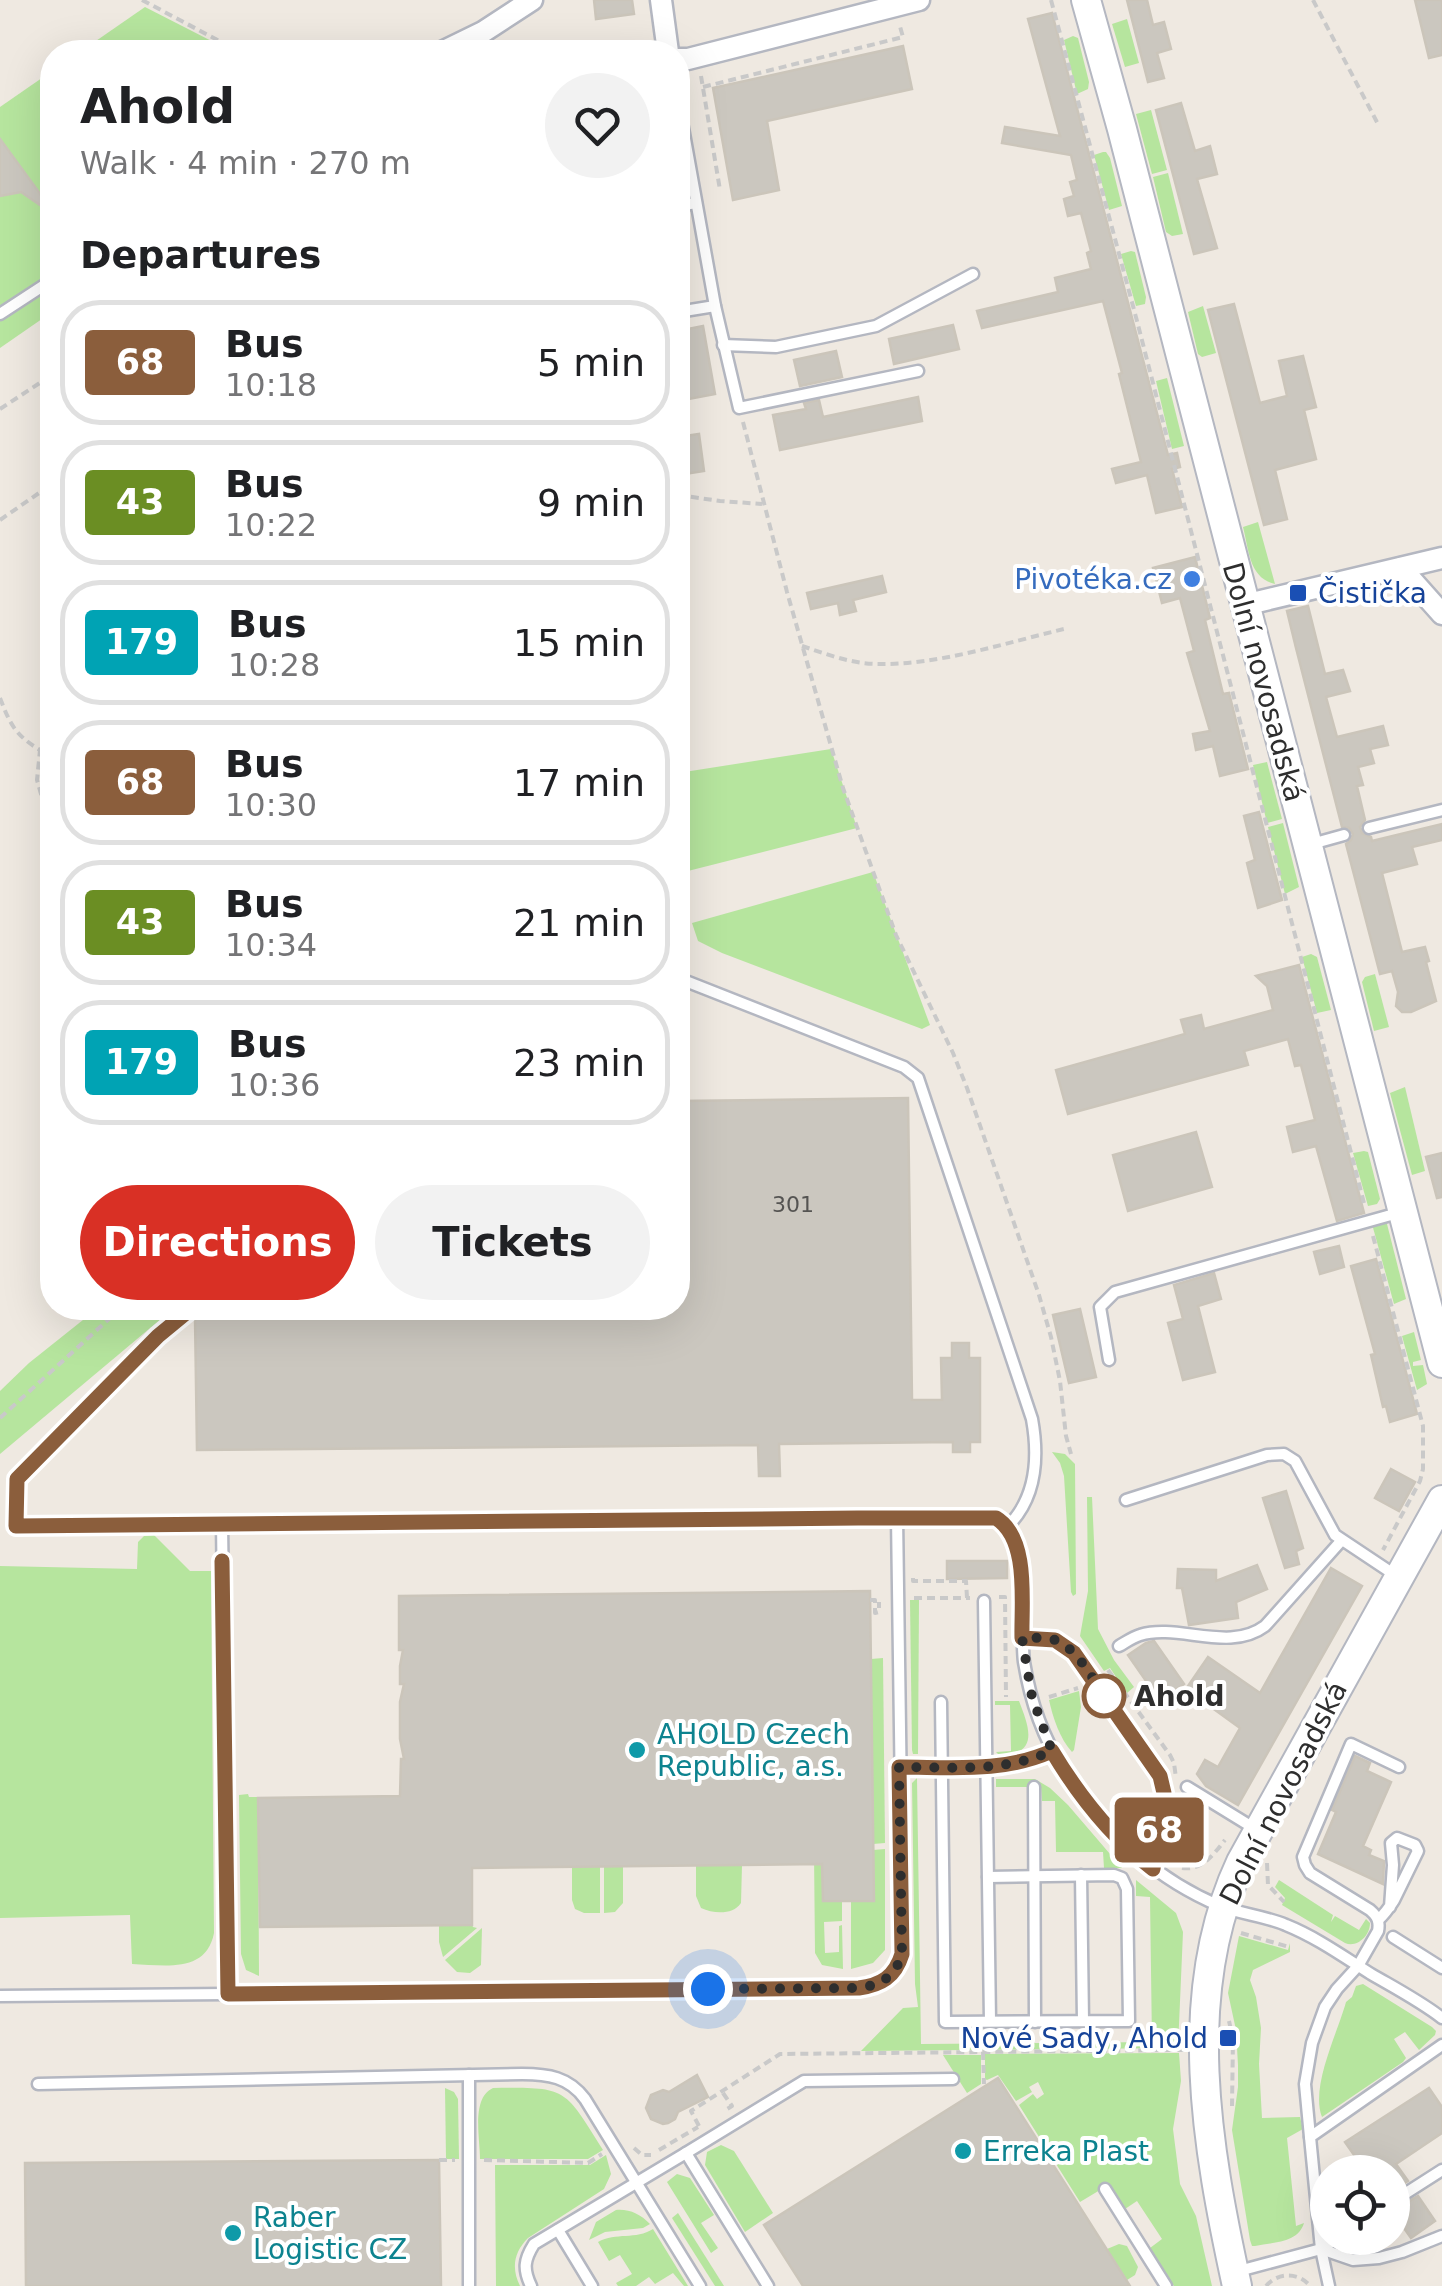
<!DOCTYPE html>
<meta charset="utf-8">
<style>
body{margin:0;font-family:"DejaVu Sans",sans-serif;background:#f2f2f2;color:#202124;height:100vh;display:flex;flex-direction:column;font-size:38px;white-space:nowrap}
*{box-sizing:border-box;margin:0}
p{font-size:32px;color:#757577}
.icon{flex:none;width:55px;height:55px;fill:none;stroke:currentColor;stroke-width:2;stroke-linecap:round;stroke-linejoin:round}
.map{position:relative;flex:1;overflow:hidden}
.sheet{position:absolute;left:40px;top:40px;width:650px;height:1280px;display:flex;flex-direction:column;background:#fff;border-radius:40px;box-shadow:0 10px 40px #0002}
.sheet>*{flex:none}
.badge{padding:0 20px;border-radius:8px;font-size:35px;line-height:65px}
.fabs{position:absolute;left:1310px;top:2155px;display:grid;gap:20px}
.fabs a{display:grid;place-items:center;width:100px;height:100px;border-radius:50%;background:#fff;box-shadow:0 10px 40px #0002;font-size:50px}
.you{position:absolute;width:50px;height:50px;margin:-25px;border:8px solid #fff;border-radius:50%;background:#1a73e8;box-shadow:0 0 0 15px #1a73e833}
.map>.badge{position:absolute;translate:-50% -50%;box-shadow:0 0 0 5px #fff}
h2{padding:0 40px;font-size:38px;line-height:90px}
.round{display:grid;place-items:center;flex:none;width:105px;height:105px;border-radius:52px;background:#f2f2f2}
.summary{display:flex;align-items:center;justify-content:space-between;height:170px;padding:0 40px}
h1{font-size:48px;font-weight:600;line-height:75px}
.cta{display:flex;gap:20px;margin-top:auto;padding:20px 40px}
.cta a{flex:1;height:115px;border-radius:60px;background:#d93025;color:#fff;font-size:40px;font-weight:600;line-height:115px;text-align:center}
.cta a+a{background:#f2f2f2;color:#202124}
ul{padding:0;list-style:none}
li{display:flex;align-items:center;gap:30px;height:125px;margin:0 20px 15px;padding:0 20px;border:5px solid #e0e0e0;border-radius:40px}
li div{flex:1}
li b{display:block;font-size:38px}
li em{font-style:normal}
li .badge{min-width:110px;font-weight:700;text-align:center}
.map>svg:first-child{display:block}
.green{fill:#b6e59e}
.building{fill:#cbc7bf;stroke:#cbc5ba;stroke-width:2.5}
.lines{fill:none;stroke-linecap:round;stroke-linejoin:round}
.service-casing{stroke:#b4b7c1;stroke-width:15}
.minor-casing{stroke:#b4b7c1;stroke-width:25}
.secondary-casing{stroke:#b4b7c1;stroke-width:32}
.path{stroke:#c9c9c9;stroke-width:4;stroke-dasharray:8 5;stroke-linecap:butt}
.service{stroke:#fff;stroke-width:10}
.minor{stroke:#fff;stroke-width:20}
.secondary{stroke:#fff;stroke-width:28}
.line-casing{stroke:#fff;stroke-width:22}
.line{stroke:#8b5e3c;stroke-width:15}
.walk{stroke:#2e2e2e;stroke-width:10;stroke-dasharray:0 18}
.shop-dot{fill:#3f7fe0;stroke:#fff;stroke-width:4}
.transit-dot{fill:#1a4fb4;stroke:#fff;stroke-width:4}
.stop-dot{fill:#fff;stroke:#8b5e3c;stroke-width:5}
.culture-dot{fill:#0f9aa8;stroke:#fff;stroke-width:4}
.labels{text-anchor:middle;stroke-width:8;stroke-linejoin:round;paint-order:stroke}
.number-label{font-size:22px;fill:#555452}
.shop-label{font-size:28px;fill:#366cbe;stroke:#fff;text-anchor:end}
.transit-label{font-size:28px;fill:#164399;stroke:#fff;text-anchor:start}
.street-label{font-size:28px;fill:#2e2e2e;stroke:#fff}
.stop-label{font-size:28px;font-weight:bold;fill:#2e2e2e;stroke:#fff;text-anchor:start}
.culture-label{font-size:28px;fill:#0d838f;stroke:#fff;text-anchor:start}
</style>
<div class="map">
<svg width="1442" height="2286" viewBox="0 0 1442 2286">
<rect width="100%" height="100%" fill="#efe9e1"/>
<g class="green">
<path d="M145,7L233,52H80Z"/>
<path d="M1127,19L1139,63L1125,67L1112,24Z"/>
<path d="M1073,36L1078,38L1089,82L1088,89L1077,94L1064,40Z"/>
<path d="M52,71V312L0,348V107Z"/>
<path d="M1151,110L1167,170L1152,174L1136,114Z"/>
<path d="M1103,152H1106L1110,158L1122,206L1109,210L1094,155Z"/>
<path d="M1168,173L1183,234L1172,236L1166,232L1153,177Z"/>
<path d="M1131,251L1135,252L1146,297L1145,304L1136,306L1121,254Z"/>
<path d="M1203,306L1216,353L1202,357L1198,354L1188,312Z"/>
<path d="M1167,378L1184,446L1172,449L1156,381Z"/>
<path d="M1258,522L1275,584C1249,578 1249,550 1243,527Z"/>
<path d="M831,749L857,828L680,873L678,869V773Z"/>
<path d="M1267,762L1282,819L1267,823L1253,765Z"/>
<path d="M1283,823L1299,887L1285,894L1268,827Z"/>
<path d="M873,872L930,1025L922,1029L722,953L698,941L692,923Z"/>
<path d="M1311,954L1317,957L1331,1010L1317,1013L1302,957Z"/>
<path d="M1375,974L1389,1027L1374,1031L1362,982L1365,977Z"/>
<path d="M1405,1087L1425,1171L1412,1175L1390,1093Z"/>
<path d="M1364,1151L1368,1152L1380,1199L1377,1204L1368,1206L1353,1153Z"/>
<path d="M1382,1222L1387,1224L1406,1299L1394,1304L1372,1224Z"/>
<path d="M98,1308H174L0,1454V1391L29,1363Z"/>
<path d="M1414,1332L1421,1360L1413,1362V1366L1423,1365L1427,1384L1417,1390L1402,1336Z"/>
<path d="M1052,1452L1065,1454L1075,1464L1076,1594L1073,1596L1071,1592L1064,1476L1060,1463Z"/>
<path d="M1087,1497H1092L1098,1629L1114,1660L1134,1687L1127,1693L1110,1668L1104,1671L1080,1636L1088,1591Z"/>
<path d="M154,1535L190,1571H211L214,1933C206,1974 164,1965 132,1964L130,1915L0,1918V1566L137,1569L138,1542L144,1536Z"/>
<path d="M910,1600H919L918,1754H913L912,1750Z"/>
<path d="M883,1658L885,1843L873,1844L871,1659Z"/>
<path d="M1079,1691L1081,1707L1074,1750L1072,1752C1060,1739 1053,1718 1049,1700Z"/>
<path d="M995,1701H1019C1029,1727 1040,1754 1000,1756L996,1752L1011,1751L1010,1705H995Z"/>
<path d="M917,1778L921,2044L1152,2042L1150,1897L1136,1896V1880L1176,1913L1183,1932L1178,2048L861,2051L903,2008L918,2007L915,1984L912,1783Z"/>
<path d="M996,1779H1035L1050,1788L1068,1805L1122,1868H1104L1103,1852H1056L1055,1801H1042L1041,1787H996Z"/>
<path d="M248,1794L249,1797H258L259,1976L246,1970L241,1954L239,1795Z"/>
<path d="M885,1849V1950L873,1963L851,1969V1901L873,1850Z"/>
<path d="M814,1852H822L823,1901H842V1921L824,1922L825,1953L839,1952V1926L842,1925L843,1969L822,1965L815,1953Z"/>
<path d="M696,1865H742L741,1903C733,1915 714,1914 701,1908L696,1896Z"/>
<path d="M572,1866H600V1913H584L575,1909L572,1900Z"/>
<path d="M604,1866H623V1903L615,1912L604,1913Z"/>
<path d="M1279,1880L1333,1915L1331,1922L1335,1916L1359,1930L1366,1919L1370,1923C1370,1936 1357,1948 1345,1943L1282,1905L1285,1898L1275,1887Z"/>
<path d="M439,1925H472L473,1927L477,1928L443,1957L439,1942Z"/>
<path d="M482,1928L481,1965L470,1973L457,1972L445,1960Z"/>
<path d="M1239,1936L1288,1950L1290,1943V1952L1253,1970L1250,1980L1256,1997L1261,2028L1259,2064L1262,2118L1300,2117L1303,2129L1287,2138L1296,2226L1304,2223C1298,2243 1274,2242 1255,2246H1252L1250,2240L1232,2130L1238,2087V2065L1236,2030L1228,1993Z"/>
<path d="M1363,1984L1432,2027L1436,2031L1435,2035L1419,2050L1405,2032L1394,2039L1406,2058L1403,2062L1322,2117C1310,2087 1338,2032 1346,2002L1352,1997L1356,1986Z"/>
<path d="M1179,2053L1181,2081L1173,2129L1180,2184L1196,2216L1212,2286H1174L1150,2248L1162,2239L1137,2201L1125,2209L1110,2184L1080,2202L1019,2105L1033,2094L1037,2099L1044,2094L1038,2082L1029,2087L1032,2092L1016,2101L998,2075L987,2080L985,2079V2054Z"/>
<path d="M943,2055H981V2084L967,2093Z"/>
<path d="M445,2088L454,2092L458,2099L459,2159H446Z"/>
<path d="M493,2088C568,2087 564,2088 603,2150L588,2159H480C480,2138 471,2098 493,2088Z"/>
<path d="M721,2145L734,2151L773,2213L745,2232L705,2165L707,2152Z"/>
<path d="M606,2155L611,2174L604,2189L528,2238C514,2252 511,2268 520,2286H496L495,2165H590Z"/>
<path d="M677,2174L690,2178L714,2215L701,2223L718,2248L711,2253L667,2182Z"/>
<path d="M616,2210C630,2209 640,2214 650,2224L643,2228L605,2232L589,2240L596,2222Z"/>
<path d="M678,2213L724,2286H715L672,2218Z"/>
<path d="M653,2229L688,2286H684L673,2273L655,2284L649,2277L636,2286H618L616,2283L632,2274L620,2255L609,2261L598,2242C616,2232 636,2240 653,2229Z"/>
<path d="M1119,2244L1127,2246L1138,2267L1135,2275L1127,2280L1107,2249Z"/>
</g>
<g class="building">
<path d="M594,0H632L634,14L596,19Z"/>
<path d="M1127,0H1147L1153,25L1164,22L1171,49L1157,53L1164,78L1148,82Z"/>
<path d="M1415,0H1442V55L1429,58Z"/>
<path d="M1052,13L1168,455L1177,453L1180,467L1172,469L1182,507L1156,513L1147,475L1116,483L1112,469L1141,462L1119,374L1122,373L1103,301L982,328L977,311L1058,292L1055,278L1091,269L1087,253L1091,251L1081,213L1068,216L1064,199L1074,196L1070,182L1077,180L1071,155L1002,143L1005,127L1060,136L1028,19Z"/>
<path d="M903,46L912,89L767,121L779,190L733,200L713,88Z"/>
<path d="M1181,103L1195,151L1210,146L1217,174L1197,179L1217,248L1194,254L1156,110Z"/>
<path d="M0,139L52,210L50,212L21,192L0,196Z"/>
<path d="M1234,304L1260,403L1287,396L1279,361L1303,356L1316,407L1304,410L1316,459L1275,470L1287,519L1264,525L1208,310Z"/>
<path d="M953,325L959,349L894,364L889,339Z"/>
<path d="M703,326L715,394L678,401V331Z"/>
<path d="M836,351L842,377L800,386L794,360Z"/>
<path d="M918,397L922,421L780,450L773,415L806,409L804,403L819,400L823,417Z"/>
<path d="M699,434L704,471L678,475V437Z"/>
<path d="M1195,557L1210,618L1205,620L1223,694L1229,693L1248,769L1220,776L1213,746L1196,750L1193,734L1210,731L1187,653L1194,651L1180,598L1162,603L1153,568Z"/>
<path d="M882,576L886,592L853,600L856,611L840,615L838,603L811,609L807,593Z"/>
<path d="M1308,606L1325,674L1343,670L1350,691L1326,697L1337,737L1383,726L1388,745L1370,749L1374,763L1358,767L1363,785L1357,786L1365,820L1360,827L1362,833L1371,837L1372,841L1442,824V840L1412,847L1417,864L1382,873L1402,952L1425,947L1429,961L1426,962L1436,1001L1411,1012H1402L1396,1006L1398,992L1392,971L1380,974L1346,844L1351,840L1353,834L1349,828L1342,827L1296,648L1287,611Z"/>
<path d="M1259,812L1282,900L1258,908L1247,863L1255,860L1244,816Z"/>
<path d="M1299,965L1364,1213L1337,1221L1316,1146L1293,1152L1287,1127L1315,1120L1301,1065L1295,1066L1288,1039L1244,1051L1248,1065L1068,1114L1056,1070L1185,1034L1181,1020L1201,1015L1204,1029L1273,1010L1267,986L1256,976Z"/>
<path d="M908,1098L912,1400H942L941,1358H952V1343H969V1358H980V1442H970V1452H953V1442L779,1444L780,1476H759L758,1445L197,1450L195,1317L206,1308H678V1101Z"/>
<path d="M1196,1132L1212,1187L1128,1211L1113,1155Z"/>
<path d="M1442,1153V1197L1437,1198L1426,1157Z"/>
<path d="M1339,1246L1344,1267L1320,1274L1314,1252Z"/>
<path d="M1376,1259L1417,1414L1390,1422L1386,1406L1383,1407L1371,1355L1375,1354L1351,1266Z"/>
<path d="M1214,1273L1221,1299L1198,1306L1215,1372L1183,1380L1168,1323L1183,1319L1174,1285Z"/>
<path d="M1080,1309L1096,1377L1069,1383L1053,1315Z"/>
<path d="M1391,1469L1415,1482L1399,1511L1375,1498Z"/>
<path d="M1286,1491L1303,1548L1296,1551L1299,1564L1285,1568L1263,1498Z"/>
<path d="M947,1561H1007V1578L947,1579Z"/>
<path d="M1257,1565L1267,1589L1236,1602L1238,1618L1189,1625L1182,1588H1177L1178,1569L1216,1570V1581Z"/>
<path d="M1331,1568L1362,1586L1238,1805L1206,1786L1197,1774L1205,1760L1218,1767L1240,1728L1186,1689L1208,1657L1260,1693Z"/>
<path d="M870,1591L874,1901H823L822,1864L472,1868V1925L260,1927L258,1798L400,1796L401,1759H404L400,1739V1702L404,1684H400V1666L403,1650H399V1596Z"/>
<path d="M1154,1641L1184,1684L1160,1701L1128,1655L1146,1643Z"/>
<path d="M1355,1756L1370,1763L1367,1771L1391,1782L1363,1846L1371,1850L1369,1855L1384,1861L1383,1884L1318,1854L1336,1812L1332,1810Z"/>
<path d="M697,2075L708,2097L678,2112L675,2119L668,2123L663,2124L651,2119L646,2108L651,2095L663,2090L669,2092Z"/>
<path d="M998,2078L1130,2286H803L764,2225Z"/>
<path d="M1429,2088L1442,2107V2133L1396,2164L1408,2181L1392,2191V2172H1366L1345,2142Z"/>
<path d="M439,2160L441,2286H26L25,2163Z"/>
<path d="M1418,2196L1435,2221L1411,2238L1392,2211Z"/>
</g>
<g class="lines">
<g class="service-casing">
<g id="service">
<path d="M678,100L715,306L739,408L918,371"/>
<path d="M678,206L696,203"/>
<path d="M678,312L715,306"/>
<path d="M0,314L52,280"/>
<path d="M723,345L776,347L876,326L973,274"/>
<path d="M1369,828L1442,810"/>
<path d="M1308,845L1344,835"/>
<path d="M678,978L904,1067L918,1078L1032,1419C1039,1458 1037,1498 1007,1527"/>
<path d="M192,1308L158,1337L17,1479L16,1525L897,1517L996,1518C1033,1540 1019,1623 1024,1662C1030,1699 1042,1736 1063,1768C1102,1829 1153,1878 1220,1906C1241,1914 1265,1916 1286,1925C1316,1937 1344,1957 1371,1974C1395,1988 1420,2001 1442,2018"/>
<path d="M1109,1360L1100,1307L1115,1292L1398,1213"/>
<path d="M1126,1500L1267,1455L1284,1454L1295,1461L1335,1535L1398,1577"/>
<path d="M222,1523L228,1994L859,1988C887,1984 901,1969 903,1941L897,1517"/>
<path d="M984,1601L990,2021"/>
<path d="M1022,1638L1055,1640L1074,1653L1160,1776L1164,1793L1153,1869"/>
<path d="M1119,1646C1126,1642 1133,1637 1140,1635C1178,1623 1229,1653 1265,1626L1341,1541"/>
<path d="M941,1702L945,2022L1129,2021L1127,1889L1122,1878L1114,1875L988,1877"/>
<path d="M899,1767C952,1767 1003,1773 1052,1751"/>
<path d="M1034,1787L1035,2022"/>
<path d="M1187,1787L1257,1830"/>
<path d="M1081,1875L1083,2021"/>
<path d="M1378,1920C1385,1914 1389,1908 1394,1900L1418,1851L1415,1845L1397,1838L1391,1843L1393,1865L1390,1907"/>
<path d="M1393,1937L1442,1968"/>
<path d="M0,1996L228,1994"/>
<path d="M38,2084L522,2074C548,2074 569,2077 585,2099L700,2286"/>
<path d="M1310,2137L1305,2084L1312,2043L1325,2007L1337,1989L1358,1966L1378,1931C1380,1921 1377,1916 1370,1910L1310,1873L1305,1865L1303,1857L1351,1744L1399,1767"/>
<path d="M1105,2189L1166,2286"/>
<path d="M1392,2202L1442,2170"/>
<path d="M558,2230L592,2286"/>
<path d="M1321,2249L1338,2238"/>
<path d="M1235,2272L1321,2249L1353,2260L1379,2258L1402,2252L1442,2236"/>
<path d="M469,2286V2075"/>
<path d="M531,2286C523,2269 524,2260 534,2244L686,2153"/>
<path d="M768,2286L686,2153L804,2081L953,2079"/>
<path d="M1329,2286L1321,2249L1310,2137L1442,2045"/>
</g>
</g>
<g class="minor-casing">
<g id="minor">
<path d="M661,0L668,52"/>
<path d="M442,52L483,32L532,0"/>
<path d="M678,59H688L919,0"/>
<path d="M1401,568L1442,614"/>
<path d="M1244,605L1442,558"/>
</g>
</g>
<g class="secondary-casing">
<g id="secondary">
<path d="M1086,0L1122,129L1442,1363"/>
<path d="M1237,2286C1207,2149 1179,1994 1241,1862L1442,1500"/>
</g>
</g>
<g class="path">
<path d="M142,0L240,52"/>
<path d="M1051,0L1137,321L1365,1207"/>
<path d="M1313,0L1379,126"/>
<path d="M701,76L720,190"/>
<path d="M703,87L903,37L899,23"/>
<path d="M0,409L52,375"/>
<path d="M743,422L787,592L843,788L896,935L953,1053L967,1088L1039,1295L1051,1337L1060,1381L1066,1436L1071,1454"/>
<path d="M678,495L720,501L762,504"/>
<path d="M0,520L52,484"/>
<path d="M802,646C826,654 852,664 878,664C939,665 1005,643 1064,629"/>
<path d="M0,698C10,724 15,735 40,750"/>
<path d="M52,742L40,750L37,780L52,832"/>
<path d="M1373,1236L1423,1426V1469L1420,1481L1383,1550"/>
<path d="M0,1418L121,1308"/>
<path d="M913,1578V1581H966L967,1598"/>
<path d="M999,1597H1005L1006,1697"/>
<path d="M914,1598H970"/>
<path d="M870,1600H875V1613L879,1612V1602"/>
<path d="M1108,1670L1170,1755L1174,1763L1176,1778"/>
<path d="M1049,1697L1078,1688"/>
<path d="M1267,1863L1268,1885L1284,1902"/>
<path d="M1182,1868C1202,1871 1213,1855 1225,1840"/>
<path d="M1241,1933L1289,1947"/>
<path d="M1229,2021L1233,2039L1232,2106"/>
<path d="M983,2052L984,2084"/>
<path d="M723,2093L732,2106L727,2109"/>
<path d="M699,2126L691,2111L780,2054L1184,2050"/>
<path d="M634,2148L642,2155H651"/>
<path d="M659,2150L698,2127"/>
<path d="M439,2160H455"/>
<path d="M484,2160L588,2163L602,2154"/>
<path d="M1266,2286C1278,2272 1299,2272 1310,2286"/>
</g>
<use href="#service" class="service"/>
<use href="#minor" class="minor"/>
<use href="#secondary" class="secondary"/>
</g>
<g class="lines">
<g class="line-casing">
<path id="line" d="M192,1308L158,1336L17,1479L16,1526L858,1518H996C1030,1539 1021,1604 1022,1638L1055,1640L1074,1653L1160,1776L1164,1793L1153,1869C1111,1837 1079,1796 1052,1751C1003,1773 952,1767 899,1767L902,1954C895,1977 881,1985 859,1988L228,1994L222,1561"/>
</g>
<use href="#line" class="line"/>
<path class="walk" d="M708,1989L859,1988C881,1985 895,1977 902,1954L899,1767C952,1767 1003,1773 1052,1751L1032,1697L1022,1638C1032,1638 1045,1637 1055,1640C1077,1648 1092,1678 1104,1696"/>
</g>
<circle class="shop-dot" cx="1192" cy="579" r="10"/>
<g class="transit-dot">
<rect x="1288" y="583" width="20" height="20" rx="5"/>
<rect x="1218" y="2028" width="20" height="20" rx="5"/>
</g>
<circle class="stop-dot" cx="1104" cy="1696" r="20"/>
<g class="culture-dot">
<circle cx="637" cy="1750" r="10"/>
<circle cx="963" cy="2151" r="10"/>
<circle cx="233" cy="2233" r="10"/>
</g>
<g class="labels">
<g class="number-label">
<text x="793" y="1212">301</text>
</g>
<g class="shop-label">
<text x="1172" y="589">Pivotéka.cz</text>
</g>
<g class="transit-label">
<text x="1318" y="603">Čistička</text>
<text x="1208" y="2048" text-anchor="end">Nové Sady, Ahold</text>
</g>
<g class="street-label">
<text transform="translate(1264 682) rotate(75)" y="10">Dolní novosadská</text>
<text transform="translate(1283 1793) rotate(-63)" y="10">Dolní novosadská</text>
</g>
<g class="stop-label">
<text x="1134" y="1706">Ahold</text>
</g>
<g class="culture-label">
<text x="657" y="1744">AHOLD Czech<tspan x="657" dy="32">Republic, a.s.</tspan></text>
<text x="983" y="2161">Erreka Plast</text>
<text x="253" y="2227">Raber<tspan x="253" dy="32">Logistic CZ</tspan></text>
</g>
</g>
</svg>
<div class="fabs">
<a><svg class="icon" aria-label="locate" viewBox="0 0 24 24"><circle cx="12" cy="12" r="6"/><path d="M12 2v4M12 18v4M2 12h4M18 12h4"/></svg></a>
</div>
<div class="you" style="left:708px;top:1989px"></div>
<b class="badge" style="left:1159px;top:1830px;background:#8b5e3c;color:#fff">68</b>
<section class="sheet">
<div class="summary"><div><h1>Ahold</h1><p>Walk · 4 min · 270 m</p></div><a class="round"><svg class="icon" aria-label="heart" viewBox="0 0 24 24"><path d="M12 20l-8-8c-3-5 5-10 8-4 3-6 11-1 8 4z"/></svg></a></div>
<h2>Departures</h2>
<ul>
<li><span class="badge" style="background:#8b5e3c;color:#fff">68</span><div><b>Bus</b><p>10:18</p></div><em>5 min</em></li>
<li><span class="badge" style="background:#6b8e23;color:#fff">43</span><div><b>Bus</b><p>10:22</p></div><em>9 min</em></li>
<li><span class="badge" style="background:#00a3b4;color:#fff">179</span><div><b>Bus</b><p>10:28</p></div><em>15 min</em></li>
<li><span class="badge" style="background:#8b5e3c;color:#fff">68</span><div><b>Bus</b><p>10:30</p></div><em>17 min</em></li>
<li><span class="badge" style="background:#6b8e23;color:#fff">43</span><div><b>Bus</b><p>10:34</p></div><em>21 min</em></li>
<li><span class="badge" style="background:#00a3b4;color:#fff">179</span><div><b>Bus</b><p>10:36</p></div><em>23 min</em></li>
</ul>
<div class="cta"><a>Directions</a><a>Tickets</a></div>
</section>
</div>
